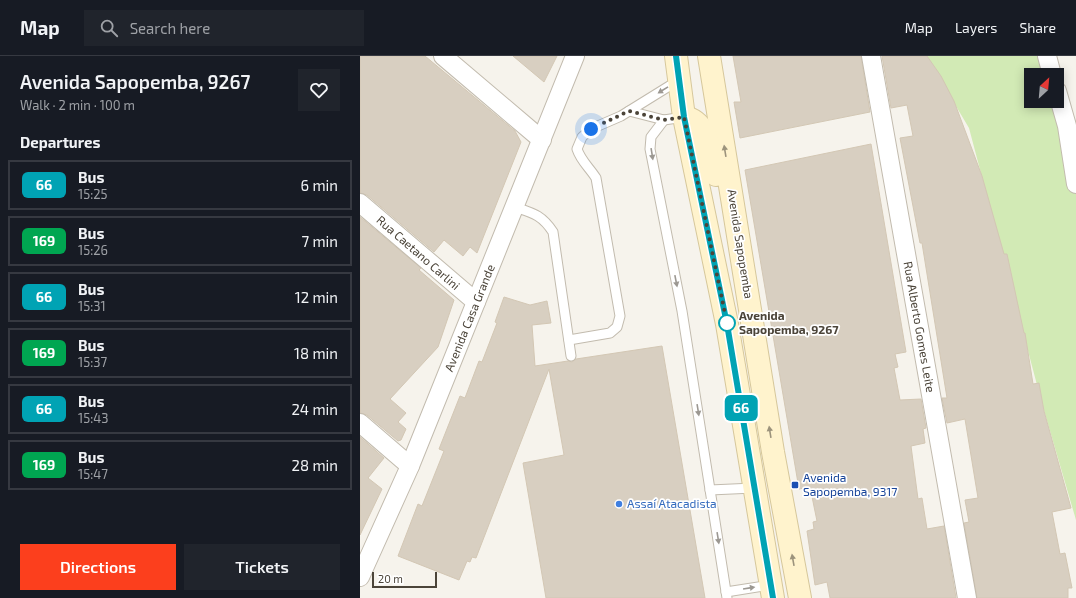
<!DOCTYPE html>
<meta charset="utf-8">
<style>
body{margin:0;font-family:"Exo 2",sans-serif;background:#20242c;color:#f1f3f6;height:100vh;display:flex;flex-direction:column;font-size:15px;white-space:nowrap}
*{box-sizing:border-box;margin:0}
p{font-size:13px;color:#9ea1a6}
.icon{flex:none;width:22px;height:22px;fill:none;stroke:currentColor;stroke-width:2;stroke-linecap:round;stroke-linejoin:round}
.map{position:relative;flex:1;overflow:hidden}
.panel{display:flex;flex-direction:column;background:#171b24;width:360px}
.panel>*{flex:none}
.badge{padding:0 8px;border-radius:6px;font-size:14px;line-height:26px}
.needle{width:26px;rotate:26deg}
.controls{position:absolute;left:664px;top:12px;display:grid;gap:8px}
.controls a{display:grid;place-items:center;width:40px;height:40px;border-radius:0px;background:#171b24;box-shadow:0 2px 10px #0003;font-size:20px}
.scale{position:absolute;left:12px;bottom:10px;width:65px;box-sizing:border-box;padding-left:4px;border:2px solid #4b4439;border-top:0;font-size:11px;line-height:14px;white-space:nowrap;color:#4b4439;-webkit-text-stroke:3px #fff;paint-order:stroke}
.you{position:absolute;width:20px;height:20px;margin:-10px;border:3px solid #fff;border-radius:50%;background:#1a73e8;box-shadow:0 0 0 6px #1a73e833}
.map>.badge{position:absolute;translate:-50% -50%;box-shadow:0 0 0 2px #fff}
h2{padding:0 20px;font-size:15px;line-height:36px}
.round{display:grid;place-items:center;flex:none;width:42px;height:42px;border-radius:0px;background:#20242c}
.summary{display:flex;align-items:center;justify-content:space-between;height:68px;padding:0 20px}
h1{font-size:19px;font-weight:600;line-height:30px}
.cta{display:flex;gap:8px;margin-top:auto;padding:8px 20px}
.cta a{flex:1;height:46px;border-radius:0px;background:#fc3f1d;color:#fff;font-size:16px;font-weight:600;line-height:46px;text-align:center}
.cta a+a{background:#20242c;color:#f1f3f6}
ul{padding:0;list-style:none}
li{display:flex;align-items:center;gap:12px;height:50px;margin:0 8px 6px;padding:0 12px;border:2px solid #363941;border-radius:0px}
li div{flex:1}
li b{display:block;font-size:15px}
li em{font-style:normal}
li .badge{min-width:44px;font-weight:700;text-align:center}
header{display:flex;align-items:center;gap:24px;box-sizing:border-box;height:56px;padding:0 20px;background:#171b24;border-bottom:1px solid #363941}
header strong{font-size:19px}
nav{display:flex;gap:22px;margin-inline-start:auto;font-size:14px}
.search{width:280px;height:36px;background:#20242c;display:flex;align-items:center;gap:10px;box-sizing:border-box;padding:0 14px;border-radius:0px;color:#9ea1a6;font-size:15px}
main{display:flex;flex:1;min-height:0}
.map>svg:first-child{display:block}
.green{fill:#d2eab5}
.building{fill:#d8cfc1;stroke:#d3c7b4}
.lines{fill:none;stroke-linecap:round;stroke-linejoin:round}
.lane-casing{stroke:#c2bbae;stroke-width:11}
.street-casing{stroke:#c2bbae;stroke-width:20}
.secondary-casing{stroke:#d6c79b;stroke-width:24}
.lane{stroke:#fff;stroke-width:9}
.street{stroke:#fff;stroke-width:18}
.secondary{stroke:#fff3cd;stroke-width:22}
.oneway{fill:#9c9892}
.oneway2{fill:#9c937c}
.line-casing{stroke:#fff;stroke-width:9}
.line{stroke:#00a3b4;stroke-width:6}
.walk{stroke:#4b4439;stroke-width:4;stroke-dasharray:0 7.2}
.stop-dot{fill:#fff;stroke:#00a3b4;stroke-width:2}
.transit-dot{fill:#1a4fb4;stroke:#fff;stroke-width:1.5}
.shop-dot{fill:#3f7fe0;stroke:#fff;stroke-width:1.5}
.labels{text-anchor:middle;stroke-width:3.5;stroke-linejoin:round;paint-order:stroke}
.street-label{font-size:12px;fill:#4b4439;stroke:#fff}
.stop-label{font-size:12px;font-weight:bold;fill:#4b4439;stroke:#fff;text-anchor:start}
.transit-label{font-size:12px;fill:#164399;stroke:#fff;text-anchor:start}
.shop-label{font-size:12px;fill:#366cbe;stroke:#fff;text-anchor:start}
</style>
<header>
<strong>Map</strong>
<div class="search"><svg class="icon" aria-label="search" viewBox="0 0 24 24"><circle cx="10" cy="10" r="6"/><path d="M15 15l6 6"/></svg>Search here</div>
<nav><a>Map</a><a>Layers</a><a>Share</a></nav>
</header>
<main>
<section class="panel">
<div class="summary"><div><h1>Avenida Sapopemba, 9267</h1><p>Walk · 2 min · 100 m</p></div><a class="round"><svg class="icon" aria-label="heart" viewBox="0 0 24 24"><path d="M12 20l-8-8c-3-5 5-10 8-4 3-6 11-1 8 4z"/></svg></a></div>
<h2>Departures</h2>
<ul>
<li><span class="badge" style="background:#00a3b4;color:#fff">66</span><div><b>Bus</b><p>15:25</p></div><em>6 min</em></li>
<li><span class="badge" style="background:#00a651;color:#fff">169</span><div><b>Bus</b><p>15:26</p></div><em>7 min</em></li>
<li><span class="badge" style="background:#00a3b4;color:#fff">66</span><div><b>Bus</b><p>15:31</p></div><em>12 min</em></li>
<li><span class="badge" style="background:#00a651;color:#fff">169</span><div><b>Bus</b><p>15:37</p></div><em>18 min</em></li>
<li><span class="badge" style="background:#00a3b4;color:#fff">66</span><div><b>Bus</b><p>15:43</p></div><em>24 min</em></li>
<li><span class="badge" style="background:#00a651;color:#fff">169</span><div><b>Bus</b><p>15:47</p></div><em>28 min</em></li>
</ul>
<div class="cta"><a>Directions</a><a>Tickets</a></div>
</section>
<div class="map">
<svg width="716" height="542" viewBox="0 0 716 542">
<rect width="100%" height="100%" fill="#f6f3ec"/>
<path class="green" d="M563,0H679L685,19H671V45H694L716,136V464L681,344L609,72L578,20Z"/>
<g class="building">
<path d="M0,0H65L155,75L161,86L117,197L110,191L103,200L84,184L74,196L7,139L0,137Z"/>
<path d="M153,0H197L184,26Z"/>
<path d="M373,0H501L510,56L380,82L374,46H381Z"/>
<path d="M522,0H567L581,20L594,45L622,120L644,198H647L664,277H665L673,328L679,327L684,355L711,452L692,456L700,498L705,497L712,532H708V542H617L604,467L609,466L605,444L618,442L605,363L587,367L582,342H587L562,187H560L540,82L553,80L547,49L531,52Z"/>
<path d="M511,88L546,296L535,298L538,311L534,312L540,344L561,343L566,372L563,373L565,387L551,390L558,443L562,442L567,473L584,470L596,542H470L467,526L455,529L447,475L454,473L453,466L457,465L450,431L439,433L385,114Z"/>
<path d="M0,161L61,212L59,214L94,244L78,291L30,343L46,357L38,366L46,373L41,384L38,385L7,359L0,357Z"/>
<path d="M144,241L170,249L187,245L191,267L172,269L175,310L208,305L212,306L216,303L302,290L345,542H186L163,407L204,399L189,313L116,502L112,501L110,506L107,505L99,524L38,500L58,448L62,450L84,395L79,393L100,340L105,342L119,305L122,306L137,267L135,266Z"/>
<path d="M0,381L24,402L8,422L22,433L0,479Z"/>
</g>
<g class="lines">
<g class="lane-casing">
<g id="lane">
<path d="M269,55L304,64L324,61"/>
<path d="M304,64L291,81L290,93L322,255L367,542"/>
<path d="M155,151C173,157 182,159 193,176L211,300"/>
<path d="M209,284L250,277L257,271L260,260L236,122C229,111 221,105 217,93L222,81L231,73L261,60L319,24"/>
<path d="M350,434L394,432"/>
<path d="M366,536L410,529"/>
</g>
</g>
<g class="street-casing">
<g id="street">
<path d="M83,0L182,84"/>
<path d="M511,0L607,542"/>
<path d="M687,0L692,19"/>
<path d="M697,35L707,70L716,128"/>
<path d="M0,147L116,246"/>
<path d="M0,367L50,410"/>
<path d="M0,521L50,410L215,0"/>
</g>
</g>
<g class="secondary-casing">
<g id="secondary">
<path d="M316,0L324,61L367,268L413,542"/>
<path d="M349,0L413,396L440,542"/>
<path d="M324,61C349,65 350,99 356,119"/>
</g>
</g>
<use href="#lane" class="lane"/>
<use href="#street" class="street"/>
<use href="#secondary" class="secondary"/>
</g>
<defs><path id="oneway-solid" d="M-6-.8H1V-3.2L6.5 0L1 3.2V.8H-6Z"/></defs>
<g class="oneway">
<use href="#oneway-solid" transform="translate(303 34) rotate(148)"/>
<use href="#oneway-solid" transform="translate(292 98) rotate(81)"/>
<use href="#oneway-solid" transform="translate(316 225) rotate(79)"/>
<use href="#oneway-solid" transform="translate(338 354) rotate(81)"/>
<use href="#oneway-solid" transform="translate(358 482) rotate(81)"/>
<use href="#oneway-solid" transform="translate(389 532) rotate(-9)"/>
</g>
<g class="oneway2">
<use href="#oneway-solid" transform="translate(365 95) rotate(-99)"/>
<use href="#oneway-solid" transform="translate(410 376) rotate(-99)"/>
<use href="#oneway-solid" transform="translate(433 504) rotate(-100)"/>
</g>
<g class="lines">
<g class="line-casing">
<path id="line" d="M316,0L324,61L367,268L413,542"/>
</g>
<use href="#line" class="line"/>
<path class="walk" d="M231,73L269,55L304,64L324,61L367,267"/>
</g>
<circle class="stop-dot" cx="367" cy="267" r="8"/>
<rect class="transit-dot" x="431" y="425" width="8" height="8" rx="2"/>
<circle class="shop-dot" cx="259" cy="448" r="4"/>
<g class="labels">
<g class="street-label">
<text transform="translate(380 188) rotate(81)" y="4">Avenida Sapopemba</text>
<text transform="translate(58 197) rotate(41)" y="4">Rua Caetano Carlini</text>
<text transform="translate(110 262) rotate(-68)" y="4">Avenida Casa Grande</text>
<text transform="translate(559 271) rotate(80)" y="4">Rua Alberto Gomes Leite</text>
</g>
<g class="stop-label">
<text x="379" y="264">Avenida<tspan x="379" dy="14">Sapopemba, 9267</tspan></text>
</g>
<g class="transit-label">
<text x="443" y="426">Avenida<tspan x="443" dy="14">Sapopemba, 9317</tspan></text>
</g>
<g class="shop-label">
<text x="267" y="452">Assaí Atacadista</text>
</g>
</g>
</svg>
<div class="controls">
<a><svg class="needle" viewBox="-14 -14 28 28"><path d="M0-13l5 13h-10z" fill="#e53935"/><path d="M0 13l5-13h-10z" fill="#9ea1a6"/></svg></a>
</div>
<div class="scale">20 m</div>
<div class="you" style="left:231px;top:73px"></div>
<b class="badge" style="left:381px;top:352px;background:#00a3b4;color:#fff">66</b>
</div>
</main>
